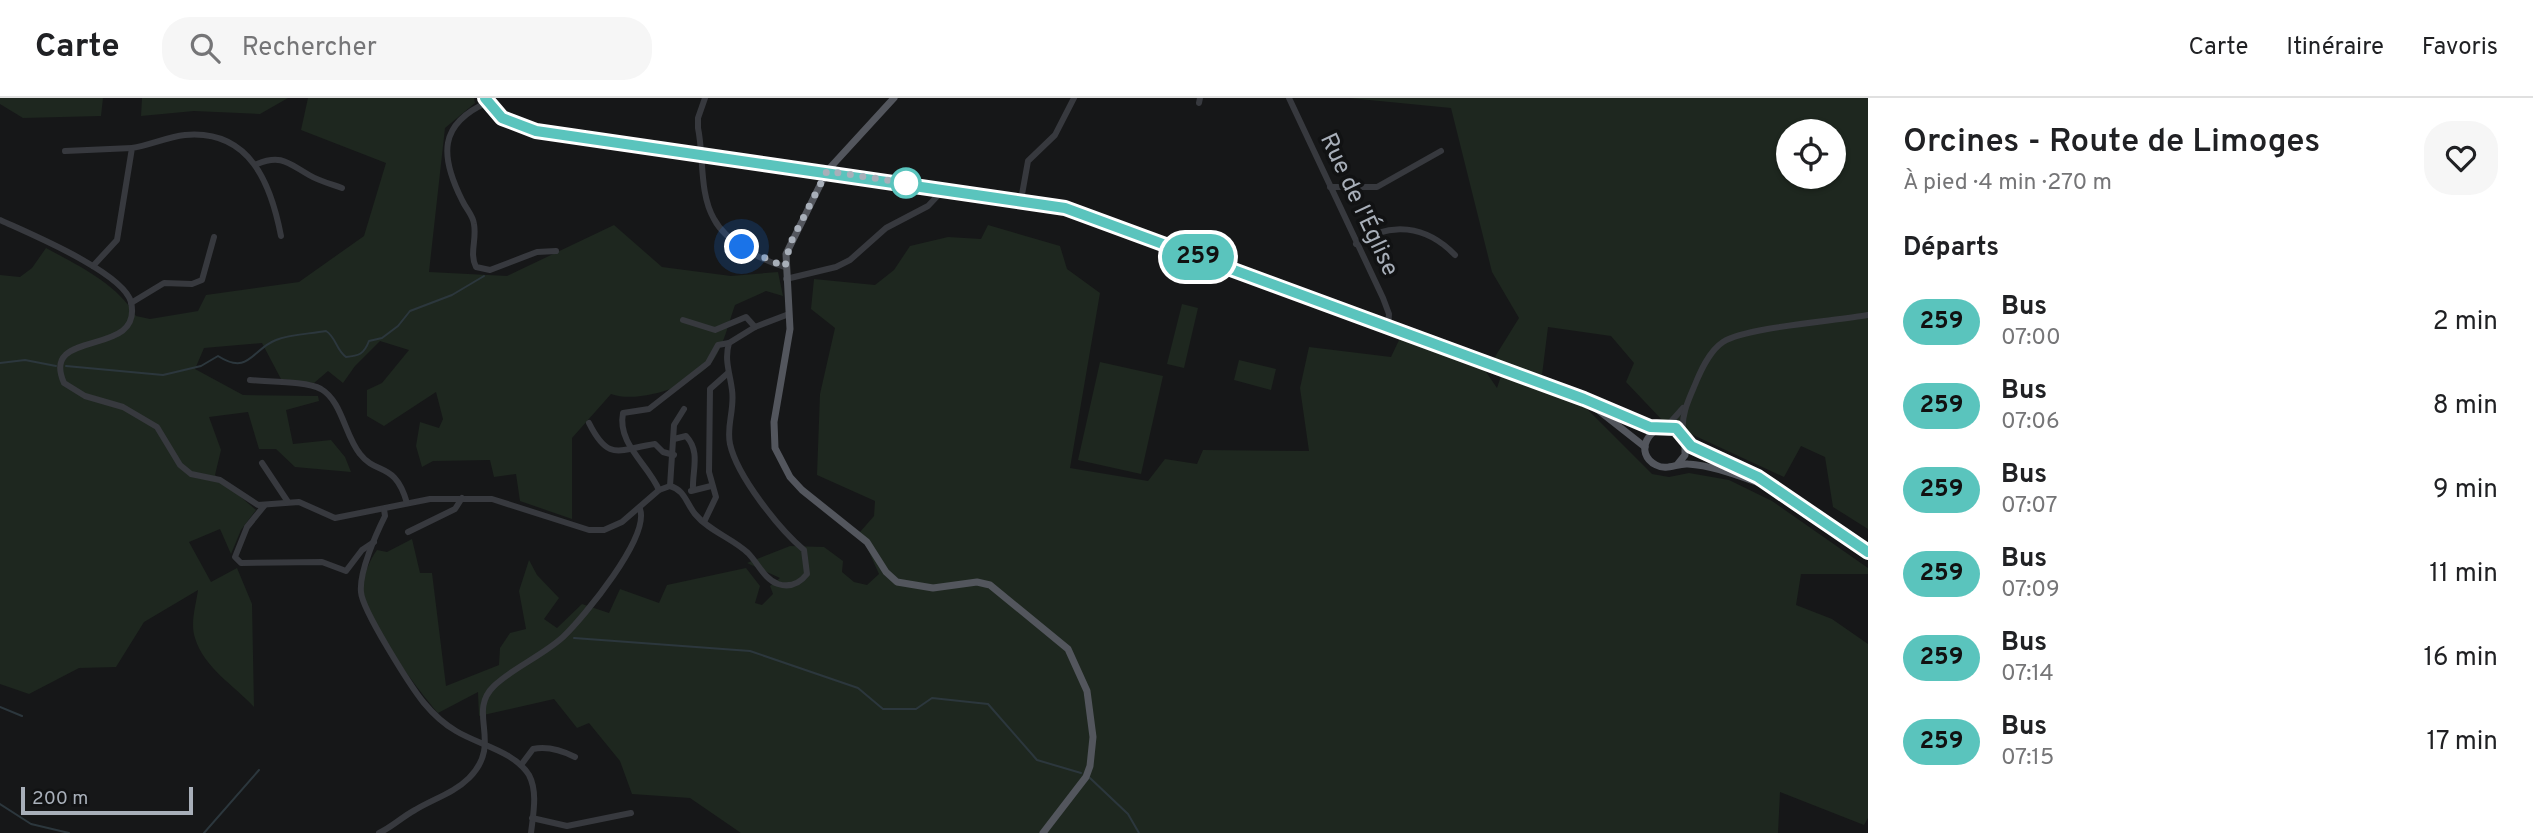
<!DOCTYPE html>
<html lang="fr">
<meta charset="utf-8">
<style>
body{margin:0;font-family:Overpass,sans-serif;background:#f6f6f6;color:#202124;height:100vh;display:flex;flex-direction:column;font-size:26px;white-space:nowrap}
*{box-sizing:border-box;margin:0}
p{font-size:23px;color:#757577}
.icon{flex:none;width:38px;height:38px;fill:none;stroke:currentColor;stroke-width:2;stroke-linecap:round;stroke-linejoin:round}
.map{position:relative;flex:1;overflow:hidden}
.sheet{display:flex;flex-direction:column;background:#fff;width:665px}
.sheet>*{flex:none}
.badge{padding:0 14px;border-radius:23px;font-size:24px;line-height:46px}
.fabs{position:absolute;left:1776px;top:21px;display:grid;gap:14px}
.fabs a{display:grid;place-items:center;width:70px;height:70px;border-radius:50%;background:#fff;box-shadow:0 2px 5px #0004;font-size:35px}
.scale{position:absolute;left:21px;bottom:18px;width:172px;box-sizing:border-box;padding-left:7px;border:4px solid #a8afb9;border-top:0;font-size:19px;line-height:24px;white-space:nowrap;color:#a8afb9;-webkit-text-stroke:5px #111213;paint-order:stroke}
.you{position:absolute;width:35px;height:35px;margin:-18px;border:5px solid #fff;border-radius:50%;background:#1a73e8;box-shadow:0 0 0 10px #1a73e833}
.map>.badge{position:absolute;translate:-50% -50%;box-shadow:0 0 0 4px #fff}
h2{padding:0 35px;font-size:26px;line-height:63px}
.round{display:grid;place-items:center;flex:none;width:74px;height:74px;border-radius:28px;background:#f6f6f6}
.overview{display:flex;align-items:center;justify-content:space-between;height:119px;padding:0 35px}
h1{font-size:33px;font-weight:600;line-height:52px}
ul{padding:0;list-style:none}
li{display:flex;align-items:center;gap:21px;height:84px;padding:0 35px}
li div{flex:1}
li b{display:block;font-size:26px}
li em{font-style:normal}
li .badge{min-width:77px;font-weight:700;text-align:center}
header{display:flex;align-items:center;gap:42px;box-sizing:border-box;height:98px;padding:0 35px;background:#fff;border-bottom:2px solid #e0e0e0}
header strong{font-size:33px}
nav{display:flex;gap:38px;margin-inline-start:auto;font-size:24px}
.search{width:490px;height:63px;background:#f6f6f6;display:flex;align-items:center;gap:18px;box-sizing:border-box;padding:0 24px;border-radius:28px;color:#757577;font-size:26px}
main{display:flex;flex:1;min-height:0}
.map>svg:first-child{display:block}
.green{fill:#1e271f;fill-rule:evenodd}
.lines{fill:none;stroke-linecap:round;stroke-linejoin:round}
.stream{stroke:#2c373d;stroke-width:2}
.minor{stroke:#37393e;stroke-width:6}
.major{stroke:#53565d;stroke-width:7}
.line-casing{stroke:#fff;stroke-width:16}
.line{stroke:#5ac4bd;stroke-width:10}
.walk{stroke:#a8afb9;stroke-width:7;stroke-dasharray:0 12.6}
.stop-dot{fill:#fff;stroke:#5ac4bd;stroke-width:3.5}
.labels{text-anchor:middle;stroke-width:7;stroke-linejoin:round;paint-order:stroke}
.street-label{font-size:24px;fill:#a8afb9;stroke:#111213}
</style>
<header>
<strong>Carte</strong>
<div class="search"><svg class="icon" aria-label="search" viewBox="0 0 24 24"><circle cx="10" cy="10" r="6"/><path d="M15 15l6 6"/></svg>Rechercher</div>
<nav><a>Carte</a><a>Itinéraire</a><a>Favoris</a></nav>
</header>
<main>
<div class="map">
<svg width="1868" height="735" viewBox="0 0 1868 735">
<rect width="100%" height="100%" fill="#161718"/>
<g class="green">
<path d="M0,0H103L101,18L23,20L0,6Z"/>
<path d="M142,0H288L260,16L194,13L141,18Z"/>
<path d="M308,0H474L475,5L445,30L429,174L507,178L614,127L662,169L731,178L778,174L783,198L766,193L735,207C729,224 723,250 712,264C693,288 639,306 611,296L572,340V421L520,403L516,376L494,379L490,362L433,363L422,369L416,348L420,324L439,330L443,321L436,294L384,328L367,318V292L382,285L409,252L380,243L355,268L343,285L328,273L314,285L281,281L262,245L204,250L195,271L243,297L318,298L319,303L286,312L293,346L331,342L345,359L351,374L295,369L276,351H259L248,314L209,319L221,352L215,377L256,412L241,432L231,456L220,431L189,444L211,484L237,470L252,506L254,609C235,588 204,570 195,540C190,525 196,507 198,492L144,524L116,569L79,570L29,596L0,586V177L20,179L32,170L46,150C79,168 116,185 136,218L150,221L198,213L206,197L299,184L364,138L386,65L301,32Z"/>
<path d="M1349,0H1868V431L1833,409L1825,359L1801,348L1784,379L1663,323L1626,284L1634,265L1611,238L1548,229L1542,277L1493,262L1519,220L1492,174L1451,10ZM1788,33H1834V79H1788Z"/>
<path d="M988,127L1060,148L1067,171L1100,195L1070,370L1148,383L1165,361L1197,366L1203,352L1309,353L1300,290L1309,249L1391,259L1400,240L1484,271L1497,290L1501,278L1583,307L1652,376L1669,379L1689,375L1729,382L1772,403L1868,470V476H1801L1796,507L1832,521L1868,546V720L1864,727L1780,694L1778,735H741L690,700L632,696L620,663L589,625L577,630L554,601L479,618L478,594L438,615C418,592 365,522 363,493C361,482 370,461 377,452L387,454L412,441L420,475H432L446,588L499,567L500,550L510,535L526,531L519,493L529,462L537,477L559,500L544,521L557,530L582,506L609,515L620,491L659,505L667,487L746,470L760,488L755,505L762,507L773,496L770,488L780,480L747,465L790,448L824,449L843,463L842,474L854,484L867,487L879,476L860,434L874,418L875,403L817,377L820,296L835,230L811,211L814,181L875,187L894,172L910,148L948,139L981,141Z"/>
<path d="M1182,206L1198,210L1184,270L1167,266Z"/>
<path d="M1239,262L1276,271L1271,292L1234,282Z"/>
<path d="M1100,264L1163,278L1141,376L1078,362Z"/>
</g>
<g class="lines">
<g class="stream">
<path d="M0,265L25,262L56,268"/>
<path d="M66,268L163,277L201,268L218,258C249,278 252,251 276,242C290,236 310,236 326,233C336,239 336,252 346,259C359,258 364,256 369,243L382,240L398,228L410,213L452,197L484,178"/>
<path d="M574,540L750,553L858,590L883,611H916L932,600L988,606L1037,662L1081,675"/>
<path d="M0,609L22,618"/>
<path d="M1090,680L1128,716L1139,735"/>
<path d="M0,706L31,726L69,735"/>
<path d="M204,735L259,672"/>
</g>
<g class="minor">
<path d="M705,0L698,20V30C704,58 699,95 714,121C726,144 761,162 785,169"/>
<path d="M1289,0L1383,200L1389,216L1388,230"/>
<path d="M488,4C438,26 440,58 462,102C466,111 473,117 474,126C477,142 469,155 476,169L490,172L537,154L556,153"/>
<path d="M1199,5L1200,0"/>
<path d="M65,53L132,50"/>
<path d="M257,66C281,56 288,65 309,77C319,83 331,86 342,90"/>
<path d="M1330,89H1377L1441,53"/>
<path d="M1021,102L1028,63L1055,37L1074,0"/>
<path d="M0,122C28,135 123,174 131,204C144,261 39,229 64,285L85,298L123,309L157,329L180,367L191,376L220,382L258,407L299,404L335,420L430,401H492L589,432H604L622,424L659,392L670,388C685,392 686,405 695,416C709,433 732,440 748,455C758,465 764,481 778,486C791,490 800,485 807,476L804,452C779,431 737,378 730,346C726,328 735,311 732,292C730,275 724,262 729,245L755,229L789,216"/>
<path d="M1356,146C1390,123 1426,127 1455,157"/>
<path d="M93,168L117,142L132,50C150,47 167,39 185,37C250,31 271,86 281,138"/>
<path d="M786,181L836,169L850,162L886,130L928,108L944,91"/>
<path d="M131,205L164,185L192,186L202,182L214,139"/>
<path d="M683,222L715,232L746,219L755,229"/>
<path d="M250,282C268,284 306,283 321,291C342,303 345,338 360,356C377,378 395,363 407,405"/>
<path d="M589,325C609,365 619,351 655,346L663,354L674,357"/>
<path d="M1667,328L1683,310"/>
<path d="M1683,336C1681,319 1687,305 1694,289C1700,274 1709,253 1723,244C1747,229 1836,223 1868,217"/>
<path d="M674,341L686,338C701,354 692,372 693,392"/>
<path d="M262,365L288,404"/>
<path d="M670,388L674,327L684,311"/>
<path d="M659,392C648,366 617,346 623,315L649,311L708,265L718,247L729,245"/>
<path d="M691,393L711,388"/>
<path d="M264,408L247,429L235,459L241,465L322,464L346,473L362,452L374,444"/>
<path d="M384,411L385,418C376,436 359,474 361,494C362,512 411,589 424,605C434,617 444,626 456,633C479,647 514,653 529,677C538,694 533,717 531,735"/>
<path d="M704,424L716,399L709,374L710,291L728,275"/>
<path d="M408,434L455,411L462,400"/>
<path d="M521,667L533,651C547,648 563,653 575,659"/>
<path d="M532,720L567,728L631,715"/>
<path d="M379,735C392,729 402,719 415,712C433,701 454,695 469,680C504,645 466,615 494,588C514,569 542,558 563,539C584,519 650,439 640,411"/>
</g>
<g class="major">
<path d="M485,0L502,20L536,33L827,73L1065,110L1657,330"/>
<path d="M894,0L827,73L786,156L790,231L774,324L775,350L790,379L802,392L867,444L886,474L897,484L933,490L977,484L990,487L1068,551L1087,593L1093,639L1090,668L1086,679L1043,735"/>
<path d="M1593,308L1645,349"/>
<path d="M1686,344L1758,379L1868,454"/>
<path d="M1677,367L1685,357V340L1672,329C1649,326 1633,355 1656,367C1667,373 1677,365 1688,366C1718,368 1745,381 1774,390"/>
</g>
</g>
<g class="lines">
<g class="line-casing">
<path id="line" d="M485,0L502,20L536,33L1065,110L1584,301L1650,329L1676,330L1691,348L1758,379L1868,454"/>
</g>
<use href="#line" class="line"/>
<path class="walk" d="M742,149L785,169L790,146L827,73L906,85"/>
</g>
<circle class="stop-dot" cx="906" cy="85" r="14"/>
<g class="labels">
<g class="street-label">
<text transform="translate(1360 106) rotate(65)" y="8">Rue de l'Église</text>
</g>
</g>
</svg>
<div class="fabs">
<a><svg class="icon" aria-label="locate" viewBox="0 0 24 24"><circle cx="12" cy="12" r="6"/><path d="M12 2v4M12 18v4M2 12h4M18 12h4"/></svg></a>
</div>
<div class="scale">200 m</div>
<div class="you" style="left:742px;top:149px"></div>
<b class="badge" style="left:1198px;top:159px;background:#5ac4bd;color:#111">259</b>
</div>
<section class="sheet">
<div class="overview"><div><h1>Orcines - Route de Limoges</h1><p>À pied · 4 min · 270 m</p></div><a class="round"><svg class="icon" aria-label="heart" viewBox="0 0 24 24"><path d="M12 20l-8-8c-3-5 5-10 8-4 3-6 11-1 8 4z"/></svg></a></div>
<h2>Départs</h2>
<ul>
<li><span class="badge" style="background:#5ac4bd;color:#111">259</span><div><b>Bus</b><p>07:00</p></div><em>2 min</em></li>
<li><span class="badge" style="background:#5ac4bd;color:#111">259</span><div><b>Bus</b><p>07:06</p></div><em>8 min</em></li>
<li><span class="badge" style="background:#5ac4bd;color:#111">259</span><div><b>Bus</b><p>07:07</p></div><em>9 min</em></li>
<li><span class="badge" style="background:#5ac4bd;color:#111">259</span><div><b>Bus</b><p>07:09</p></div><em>11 min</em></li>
<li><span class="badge" style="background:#5ac4bd;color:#111">259</span><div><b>Bus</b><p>07:14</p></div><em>16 min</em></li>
<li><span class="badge" style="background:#5ac4bd;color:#111">259</span><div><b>Bus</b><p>07:15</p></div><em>17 min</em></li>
</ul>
</section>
</main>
